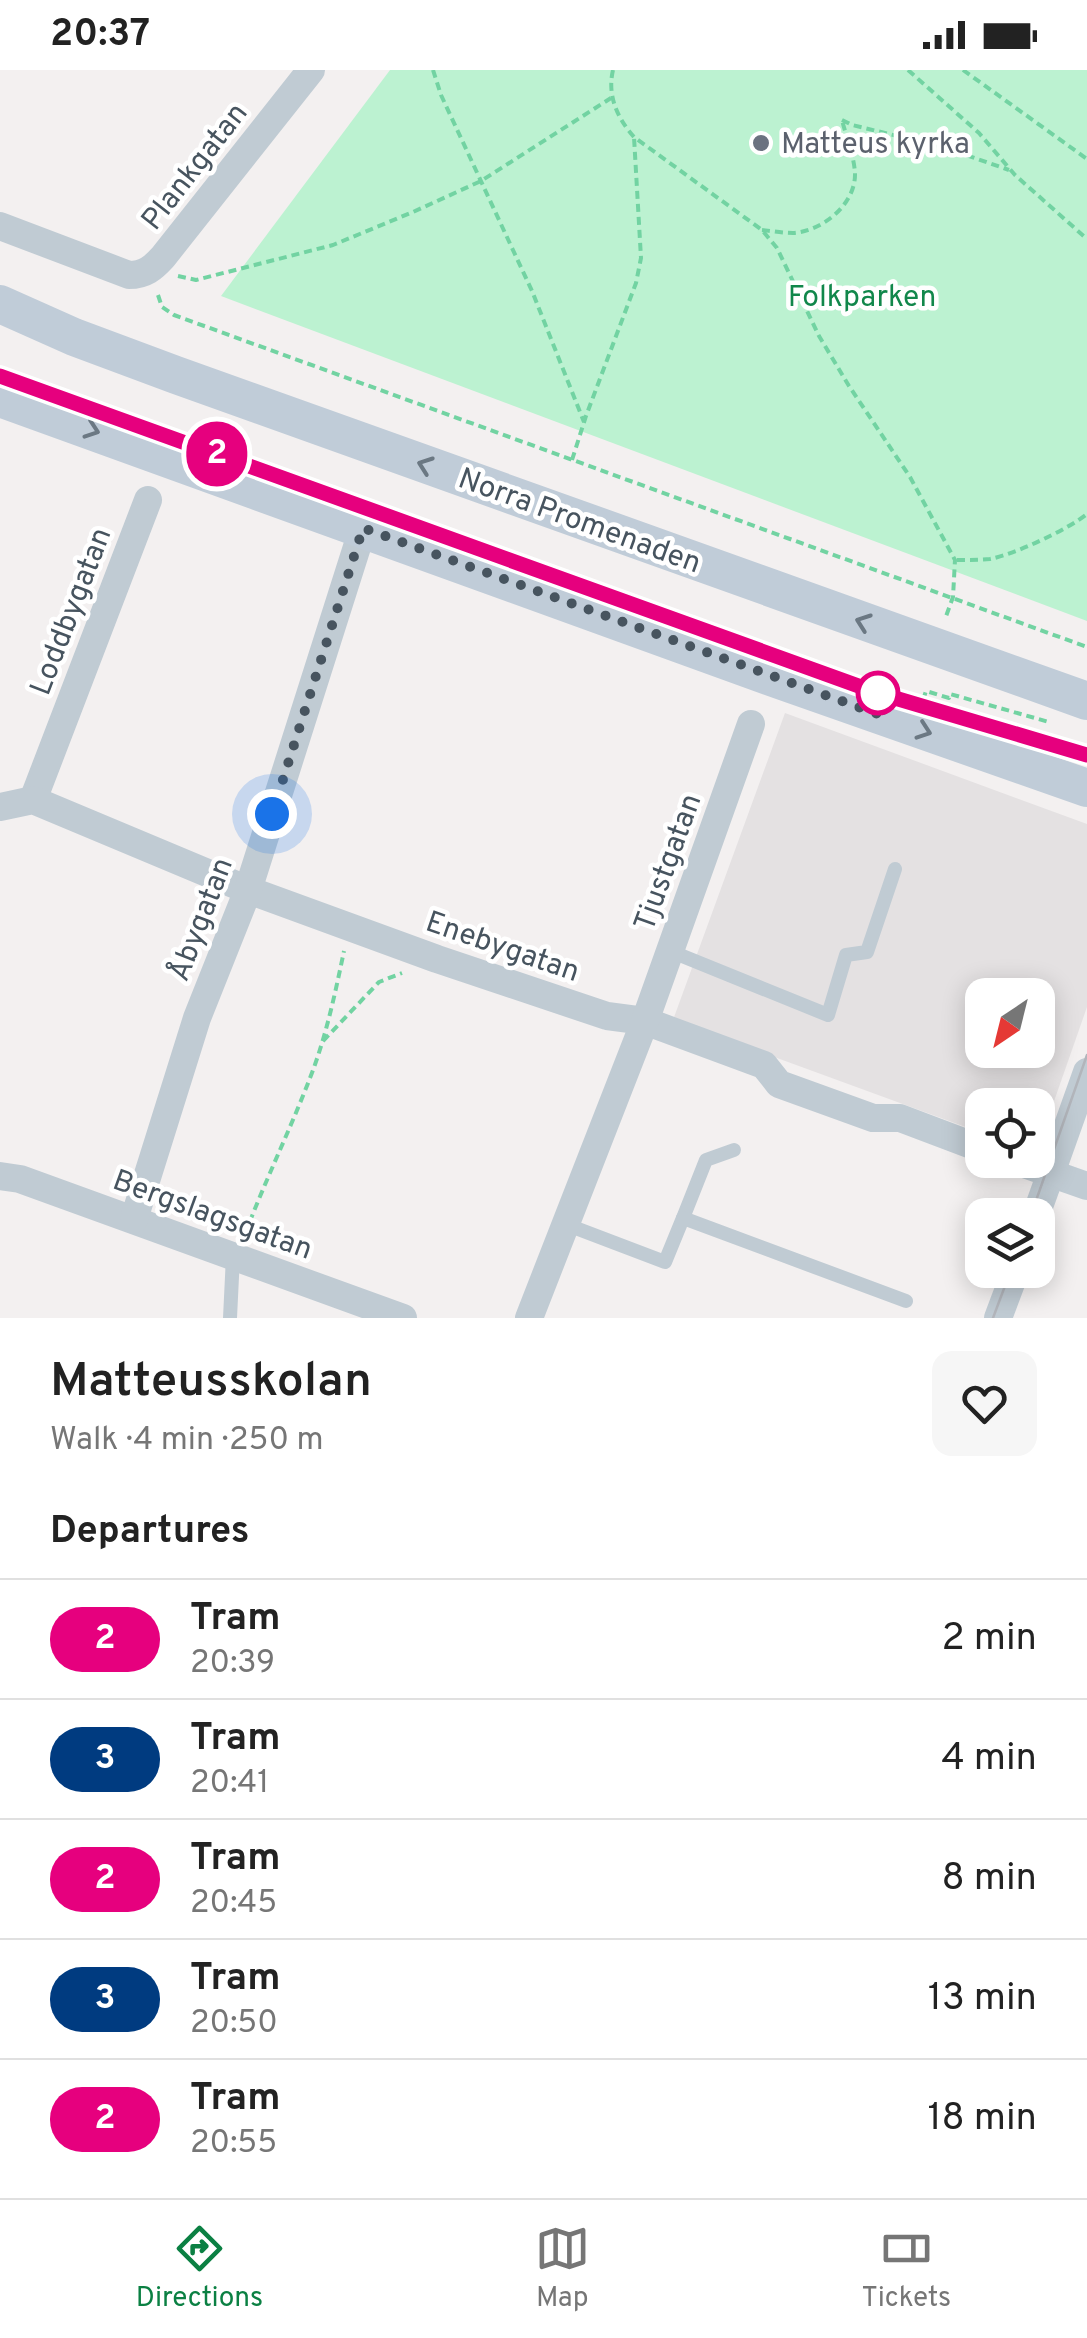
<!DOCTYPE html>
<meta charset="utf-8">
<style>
body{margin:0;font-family:Overpass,sans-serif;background:#f6f6f6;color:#222;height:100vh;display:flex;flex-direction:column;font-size:38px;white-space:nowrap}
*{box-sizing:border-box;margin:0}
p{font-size:32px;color:#767676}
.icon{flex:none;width:55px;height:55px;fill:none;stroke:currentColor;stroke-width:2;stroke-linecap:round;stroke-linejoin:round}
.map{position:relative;height:1248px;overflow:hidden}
.panel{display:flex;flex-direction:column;background:#fff;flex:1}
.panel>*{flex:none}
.badge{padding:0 20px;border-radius:32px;font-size:35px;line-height:65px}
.needle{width:65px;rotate:215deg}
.controls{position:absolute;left:965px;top:908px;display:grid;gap:20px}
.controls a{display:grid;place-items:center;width:90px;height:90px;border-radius:20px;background:#fff;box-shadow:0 5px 25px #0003;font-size:50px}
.you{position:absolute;width:50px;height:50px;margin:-25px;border:8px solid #fff;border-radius:50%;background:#1a73e8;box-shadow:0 0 0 15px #1a73e833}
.map>.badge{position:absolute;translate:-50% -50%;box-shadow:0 0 0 5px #fff}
h2{padding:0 50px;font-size:38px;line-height:90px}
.round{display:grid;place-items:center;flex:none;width:105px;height:105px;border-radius:20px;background:#f6f6f6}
.overview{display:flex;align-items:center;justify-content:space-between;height:170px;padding:0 50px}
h1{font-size:48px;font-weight:600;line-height:75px}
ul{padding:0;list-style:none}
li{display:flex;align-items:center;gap:30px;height:120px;padding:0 50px;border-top:2px solid #e0e0e0}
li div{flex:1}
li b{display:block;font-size:38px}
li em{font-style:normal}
li .badge{min-width:110px;font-weight:700;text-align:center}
.status{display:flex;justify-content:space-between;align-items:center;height:70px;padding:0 50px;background:#fff;direction:ltr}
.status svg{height:28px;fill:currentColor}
.dock{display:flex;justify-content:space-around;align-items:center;height:140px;border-top:2px solid #e0e0e0;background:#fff;font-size:28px;color:#767676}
.dock a{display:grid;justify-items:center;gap:5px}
.dock .selected{color:#0b8043}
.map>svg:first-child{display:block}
.education{fill:#e4e1e2;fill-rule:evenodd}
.green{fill:#bcf2d1}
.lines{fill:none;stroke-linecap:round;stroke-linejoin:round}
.path{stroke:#72d3a2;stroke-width:4;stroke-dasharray:8 5;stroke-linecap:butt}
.lane{stroke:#c0cbd3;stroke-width:14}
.street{stroke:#c0cbd3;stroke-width:28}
.secondary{stroke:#c0ccd8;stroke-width:38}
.tram{stroke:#b2b5bb;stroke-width:2.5}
.oneway{stroke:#6b7883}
.line-casing{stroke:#fff;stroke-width:22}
.line{stroke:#e6007e;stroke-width:15}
.walk{stroke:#47545f;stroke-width:10;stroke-dasharray:0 18}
.worship-dot{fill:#6b7280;stroke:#fff;stroke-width:4}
.stop-dot{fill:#fff;stroke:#e6007e;stroke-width:5}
.labels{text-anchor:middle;stroke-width:9;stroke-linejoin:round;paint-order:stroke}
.worship-label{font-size:30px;fill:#5b616d;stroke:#fff;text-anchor:start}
.street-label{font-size:30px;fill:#47545f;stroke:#fff}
.park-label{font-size:30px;fill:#11874b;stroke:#fff}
</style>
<div class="status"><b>20:37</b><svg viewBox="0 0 49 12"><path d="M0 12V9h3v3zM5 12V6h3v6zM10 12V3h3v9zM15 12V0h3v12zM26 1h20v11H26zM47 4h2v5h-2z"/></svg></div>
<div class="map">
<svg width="1087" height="1248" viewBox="0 0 1087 1248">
<rect width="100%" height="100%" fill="#f3f0f0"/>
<path class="education" d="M785,643L1087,754V937L1038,1077V1035H982V1063L673,950ZM982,925H1038V980H982Z"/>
<path class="green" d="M390,0H1087V551L221,226Z"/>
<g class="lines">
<g class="path">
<path d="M433,0L441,25L532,221L584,352"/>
<path d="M613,0C607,25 617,48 634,67L762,160L777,178L819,266L849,316L910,407L955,490L953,527L945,549"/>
<path d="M908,0L979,63L1015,105L1087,169"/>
<path d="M963,0L1087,89"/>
<path d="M842,50L852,55L943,77L1009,100"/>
<path d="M762,160C772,161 783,163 793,163C823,161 856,134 855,103C854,86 846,66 842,50"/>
<path d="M178,206L196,210L333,175L413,142L481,111L611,28"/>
<path d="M158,225L162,237L174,245L1087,577"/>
<path d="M572,390L586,346L636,213L641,188L634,67"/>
<path d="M957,490C968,490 979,490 990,489C1015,484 1067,460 1087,444"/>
<path d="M923,630L926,621L949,628L950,624L1049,652"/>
<path d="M323,971L379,912L402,903"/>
<path d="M245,1164C265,1111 290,1060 310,1008C326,967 335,924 344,881"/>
</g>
<g class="lane">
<path d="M670,881L828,945L846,885L867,882L895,799"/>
<path d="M683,1148L706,1090L734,1080"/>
<path d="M565,1154L665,1192L683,1148L906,1231"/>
<path d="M230,1248L233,1186"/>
</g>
<g class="street">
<path d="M0,156L129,205C145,205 153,198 163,187L311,0"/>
<path d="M33,730L148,430"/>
<path d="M0,737L33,730L248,820L437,889L607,946L645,951L764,995L779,1014L873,1048H900L982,1079"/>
<path d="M1013,1090L1087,1116"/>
<path d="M0,1106L20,1109L403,1248"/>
<path d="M1036,1145L1087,1002"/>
<path d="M134,1149L197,948L248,820L363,458"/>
<path d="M529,1248L645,951L751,654"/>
<path d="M998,1248L1016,1200"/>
</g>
<g class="secondary">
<path d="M0,234L74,267L176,305L1087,631"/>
<path d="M0,328L779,610L1087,718"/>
</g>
<g class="tram">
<path d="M0,306L877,623L1087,685"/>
<path d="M1031,1145L1087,985"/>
<path d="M993,1248L1011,1200"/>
</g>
</g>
<defs><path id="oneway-chevron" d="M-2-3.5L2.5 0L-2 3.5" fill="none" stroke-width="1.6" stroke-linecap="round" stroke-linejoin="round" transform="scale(2.5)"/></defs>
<g class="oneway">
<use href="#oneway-chevron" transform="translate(92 360) rotate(19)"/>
<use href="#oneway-chevron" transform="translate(425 395) rotate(-160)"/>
<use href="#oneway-chevron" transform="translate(863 552) rotate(-160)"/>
<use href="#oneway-chevron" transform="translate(924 661) rotate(19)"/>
</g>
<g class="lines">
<g class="line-casing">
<path id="line" d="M0,306L878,623L1087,685"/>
</g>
<use href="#line" class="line"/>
<path class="walk" d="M272,744L363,458L886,647L878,623"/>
</g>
<circle class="worship-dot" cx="761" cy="73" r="10"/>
<circle class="stop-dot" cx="878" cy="623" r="20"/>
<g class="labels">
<g class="worship-label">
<text x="781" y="83">Matteus kyrka</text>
</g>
<g class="street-label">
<text transform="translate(194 96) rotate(-52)" y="10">Plankgatan</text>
<text transform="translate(580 450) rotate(20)" y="10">Norra Promenaden</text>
<text transform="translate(70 541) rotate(-69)" y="10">Loddbygatan</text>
<text transform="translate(667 792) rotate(-70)" y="10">Tjustgatan</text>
<text transform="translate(200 849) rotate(-69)" y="10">Åbygatan</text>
<text transform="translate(503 876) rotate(19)" y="10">Enebygatan</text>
<text transform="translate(213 1144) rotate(20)" y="10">Bergslagsgatan</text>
</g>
<g class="park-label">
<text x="862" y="236">Folkparken</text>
</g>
</g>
</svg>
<div class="controls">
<a><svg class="needle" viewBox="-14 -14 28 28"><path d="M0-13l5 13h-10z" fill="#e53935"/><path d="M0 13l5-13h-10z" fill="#767676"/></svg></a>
<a><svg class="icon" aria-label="locate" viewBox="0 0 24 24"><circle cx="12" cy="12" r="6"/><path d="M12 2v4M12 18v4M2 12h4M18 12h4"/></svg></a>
<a><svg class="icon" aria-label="layers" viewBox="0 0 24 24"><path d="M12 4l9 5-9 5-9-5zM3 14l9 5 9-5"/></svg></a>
</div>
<div class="you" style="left:272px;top:744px"></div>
<b class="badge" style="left:217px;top:384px;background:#e6007e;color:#fff">2</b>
</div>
<section class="panel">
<div class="overview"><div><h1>Matteusskolan</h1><p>Walk · 4 min · 250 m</p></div><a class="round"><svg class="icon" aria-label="heart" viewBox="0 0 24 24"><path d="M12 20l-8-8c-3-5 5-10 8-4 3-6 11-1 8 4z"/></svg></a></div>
<h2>Departures</h2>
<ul>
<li><span class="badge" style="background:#e6007e;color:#fff">2</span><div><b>Tram</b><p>20:39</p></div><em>2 min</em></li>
<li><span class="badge" style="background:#003b80;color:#fff">3</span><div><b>Tram</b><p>20:41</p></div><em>4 min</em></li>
<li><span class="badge" style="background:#e6007e;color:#fff">2</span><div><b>Tram</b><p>20:45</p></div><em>8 min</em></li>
<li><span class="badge" style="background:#003b80;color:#fff">3</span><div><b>Tram</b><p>20:50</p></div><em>13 min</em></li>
<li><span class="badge" style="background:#e6007e;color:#fff">2</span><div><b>Tram</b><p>20:55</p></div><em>18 min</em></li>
</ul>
</section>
<nav class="dock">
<a class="selected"><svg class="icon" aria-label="directions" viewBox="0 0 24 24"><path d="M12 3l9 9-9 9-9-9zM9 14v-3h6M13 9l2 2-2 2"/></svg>Directions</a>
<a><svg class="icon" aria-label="map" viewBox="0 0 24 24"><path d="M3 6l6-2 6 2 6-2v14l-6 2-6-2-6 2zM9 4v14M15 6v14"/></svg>Map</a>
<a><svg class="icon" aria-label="tickets" viewBox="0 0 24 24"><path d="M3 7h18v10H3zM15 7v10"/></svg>Tickets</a>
</nav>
